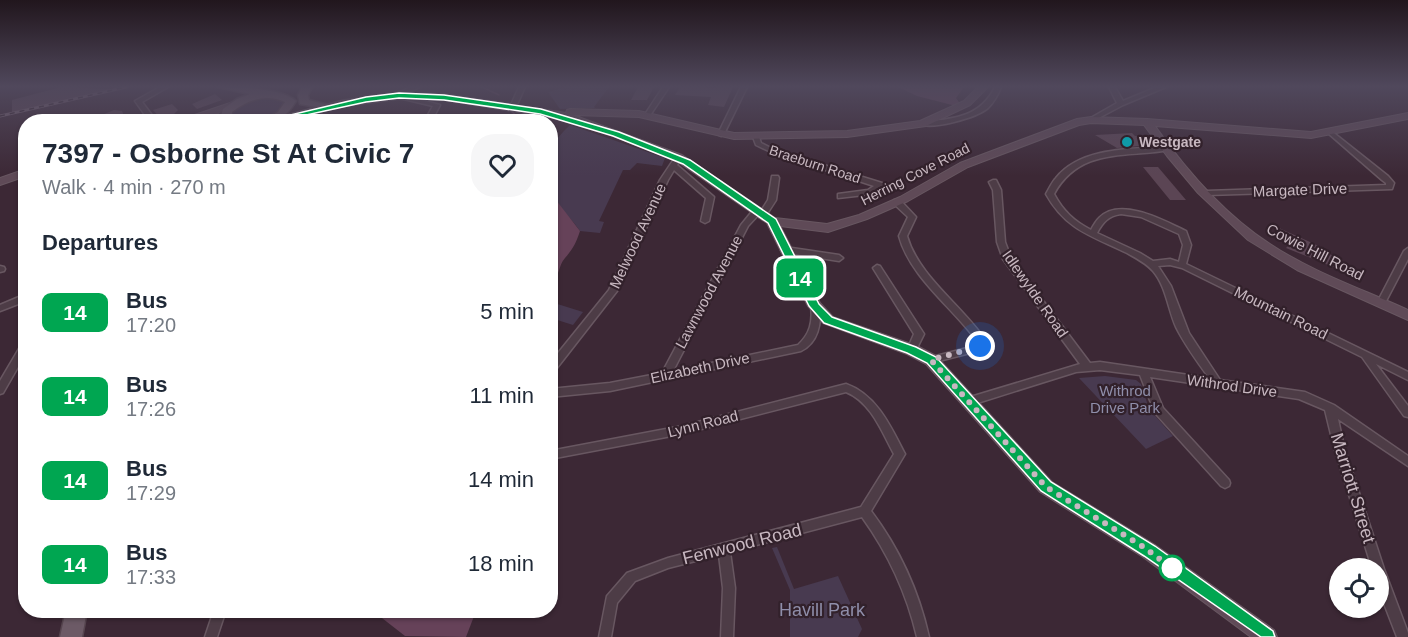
<!DOCTYPE html>
<meta charset="utf-8">
<style>
body{margin:0;font-family:Helvetica,sans-serif;background:#f6f6f7;color:#1f2937;height:100vh;display:flex;flex-direction:column;font-size:22px;white-space:nowrap}
*{box-sizing:border-box;margin:0}
p{font-size:20px;color:#747a83}
.icon{flex:none;width:33px;height:33px;fill:none;stroke:currentColor;stroke-width:2;stroke-linecap:round;stroke-linejoin:round}
.map{position:relative;flex:1;overflow:hidden}
.drawer{position:absolute;left:18px;top:114px;width:540px;height:504px;display:flex;flex-direction:column;background:#fff;border-radius:24px;box-shadow:0 2px 4px #0004}
.drawer>*{flex:none}
.badge{padding:0 12px;border-radius:9px;font-size:21px;line-height:39px}
.controls{position:absolute;left:1329px;top:558px;display:grid;gap:12px}
.controls a{display:grid;place-items:center;width:60px;height:60px;border-radius:50%;background:#fff;box-shadow:0 2px 4px #0004;font-size:30px}
.you{position:absolute;width:30px;height:30px;margin:-15px;border:4px solid #fff;border-radius:50%;background:#1a73e8;box-shadow:0 0 0 9px #1a73e833}
.map>.badge{position:absolute;translate:-50% -50%;box-shadow:0 0 0 3px #fff}
h2{padding:0 24px;font-size:22px;line-height:54px}
.round{display:grid;place-items:center;flex:none;width:63px;height:63px;border-radius:24px;background:#f6f6f7}
.overview{display:flex;align-items:center;justify-content:space-between;height:102px;padding:0 24px}
h1{font-size:28px;font-weight:700;line-height:45px}
ul{padding:0;list-style:none}
li{display:flex;align-items:center;gap:18px;height:84px;padding:0 24px}
li div{flex:1}
li b{display:block;font-size:22px}
li em{font-style:normal}
li .badge{min-width:66px;font-weight:700;text-align:center}
.map>svg:first-child{display:block}
.green{fill:#483a50}
.water{fill:#664259}
.lines{fill:none;stroke-linecap:round;stroke-linejoin:round}
.stream{stroke:#664259;stroke-width:1.5}
.building{fill:#5b4554}
.street-casing{stroke:#685761;stroke-width:3}
.secondary-casing{stroke:#685761;stroke-width:2}
.primary-casing{stroke:#56454f;stroke-width:3}
.street{fill:#4d3c46;fill-rule:evenodd}
.secondary{fill:#5f4a57;fill-rule:evenodd}
.primary{fill:#6c5a66;fill-rule:evenodd}
.rail-casing{stroke:#7c6774;stroke-width:3}
.rail{stroke:#32212b;stroke-width:1.5;stroke-dasharray:5;stroke-linecap:butt}
.line{fill:#00a651;stroke:#fff;stroke-width:1.5}
.walk{stroke:#c8b8c1;stroke-width:6;stroke-dasharray:0 10.8}
.culture-dot{fill:#0f9aa8;stroke:#32212b;stroke-width:2}
.stop-dot{fill:#fff;stroke:#00a651;stroke-width:3}
.labels{text-anchor:middle;stroke-width:4.5;stroke-linejoin:round;paint-order:stroke}
.far-poi-label{font-size:14px;font-weight:bold;fill:#c8b8c1;stroke:#32212b;text-anchor:start}
.far-street-label{font-size:14px;fill:#c8b8c1;stroke:#32212b}
.street-label{font-size:15px;fill:#c8b8c1;stroke:#32212b}
.park-label{font-size:15px;fill:#8f8eaa;stroke:#32212b}
.near-street-label{font-size:18px;fill:#c8b8c1;stroke:#32212b}
.near-park-label{font-size:18px;fill:#8f8eaa;stroke:#32212b}
</style>
<div class="map">
<svg width="1408" height="637" viewBox="0 0 1408 637">
<rect width="100%" height="100%" fill="#3c2835"/>
<g class="green">
<path d="M566,87H609L594,107L595,108L560,109L548,92Z"/>
<path d="M272,96L285,103C277,121 257,121 240,121L232,116C237,101 258,99 272,96Z"/>
<path d="M570,125L665,158L662,166L637,163L630,170H623L599,221L604,222L600,233L580,231C574,222 566,215 560,206C551,194 547,167 551,152C553,141 562,133 570,125Z"/>
<path d="M550,302H551L583,312L573,325L551,318Z"/>
<path d="M1105,376L1136,380L1141,384L1149,409L1173,436L1146,449L1079,378Z"/>
<path d="M777,547L794,589L838,576L862,629L858,637H790V590L772,548Z"/>
</g>
<g class="water">
<path d="M898,87H964L956,98L961,105L956,106L917,96Z"/>
<path d="M551,181L554,186L556,200L580,231C576,243 573,249 565,258C558,266 560,276 551,284Z"/>
<path d="M373,611H476L466,637L405,636Z"/>
</g>
<g class="lines">
<g class="stream">
<path d="M482,87L499,95"/>
<path d="M512,112L523,121"/>
</g>
</g>
<g class="building">
<path d="M61,87L111,89L12,112V100Z"/>
<path d="M638,87H654L647,100H631Z"/>
<path d="M680,87L712,88L733,87L724,107L708,105L711,97L675,95Z"/>
<path d="M215,94L222,100L197,109L192,104Z"/>
<path d="M172,104L178,110L174,114L161,119L153,110Z"/>
<path d="M114,110L122,111L126,122H85Z"/>
<path d="M1132,133L1135,136H1141L1149,145L1117,148L1095,135Z"/>
<path d="M1143,167H1158L1186,200H1170Z"/>
<path d="M1279,228L1321,247L1318,249L1343,260L1336,268L1286,248L1290,244L1271,235Z"/>
</g>
<g class="lines">
<g class="street-casing">
<g id="street">
<path d="M160,87H168L142,102L157,122H150L135,101Z"/>
<path d="M411,87H420L402,95L440,105L431,122H424L433,106L391,96Z"/>
<path d="M519,87H525L516,107L511,108L510,107Z"/>
<path d="M663,87H669L649,117H645L644,116Z"/>
<path d="M741,87H747L724,134L721,136L719,135L718,134Z"/>
<path d="M995,87H1001C998,95 994,102 988,108C976,118 932,130 919,124L922,122C952,119 980,118 995,87Z"/>
<path d="M1109,87H1115L1123,101L1157,87H1166L1123,105L1093,121H1089V119L1117,103Z"/>
<path d="M310,109L313,111L310,116L296,122H285L305,114L308,110Z"/>
<path d="M1330,130L1388,176L1394,183L1392,189L1207,195L1203,193L1207,191L1386,185V183L1382,180L1328,133V131Z"/>
<path d="M756,135L759,137L761,143L775,150L882,183L883,185L873,194L838,198V194L868,190L874,186L771,152L756,145L753,137Z"/>
<path d="M1167,147L1170,149L1169,150C1125,158 1080,147 1054,194C1063,211 1074,221 1091,230C1093,226 1096,221 1099,218C1120,196 1165,221 1186,231L1191,245L1186,264L1408,372V380L1376,364L1408,406V417L1404,416L1362,357L1182,268L1170,265L1158,266L1171,286L1189,333L1220,380L1305,392L1334,405L1408,456V466L1338,419L1344,447L1384,569L1408,633V637H1397L1378,588V568H1372L1334,447L1325,410L1299,399L1150,377L1163,408L1229,480L1230,483L1229,486L1225,488L1221,486L1155,413L1140,375L1100,370L1076,372L971,405L967,404L966,401L967,398L1080,364L1003,259L997,242L993,190L989,182L993,180H996L1001,190L1005,242L1011,258L1090,363L1100,362L1209,378C1197,361 1185,345 1176,327C1168,309 1166,286 1153,271C1146,263 1136,258 1127,253C1092,236 1066,230 1046,194C1049,189 1052,182 1056,178C1081,147 1131,149 1167,147ZM1121,214L1141,217L1179,234L1183,245L1179,262L1170,259L1153,261L1140,253L1097,233C1103,222 1108,216 1121,214Z"/>
<path d="M678,155L682,157L677,165L714,197L709,221L705,223L701,221L706,198L674,170L668,180L617,291L553,373H550V363L609,290L660,180L676,156Z"/>
<path d="M772,176H778L779,178L776,200L765,217H759L758,215L760,213L748,226L673,371L798,345C810,334 813,322 811,306L815,303L819,306C822,323 818,343 801,351L610,391L550,397V389L610,383L662,373L741,225L754,209H757L761,211L768,200Z"/>
<path d="M894,200H900L916,217L907,236C918,275 961,305 984,338L986,340L982,350L931,363L928,362L926,360L928,358L975,346L976,340C952,307 910,277 899,236L908,217L894,204Z"/>
<path d="M785,247L839,255L843,258L839,261L782,252L781,250Z"/>
<path d="M1408,248V259L1385,303L1384,305H1378L1377,303L1404,251Z"/>
<path d="M877,265L880,266L924,334L915,352H909L907,350L914,334L873,268Z"/>
<path d="M0,266L4,267L5,269L4,271L0,272Z"/>
<path d="M26,294V301L0,311V305Z"/>
<path d="M26,341V353L3,393L0,394V381L23,342Z"/>
<path d="M846,384C877,395 891,427 905,454L871,511C899,548 919,592 929,637H917C907,594 888,553 862,517L730,552L735,588L733,637H721L723,588L719,555L668,568L635,581L617,603L611,637H599L607,596L627,573L668,558L861,507L894,454C882,432 871,402 846,392L682,434L550,459V451L682,426Z"/>
<path d="M214,610H226L217,637H205Z"/>
</g>
</g>
<g class="secondary-casing">
<g id="secondary">
<path d="M978,87H988L970,105L926,126L847,137L734,139L639,117L573,115L682,155L775,218L827,224L859,215L900,197L960,163L1077,119L1091,117L1147,119L1311,132L1408,113V119L1311,138L1155,126C1186,170 1225,215 1270,244C1312,272 1362,289 1408,310V320L1297,270L1248,240L1198,193L1167,156L1144,125L1091,123L1079,125L968,167L908,201L867,219L828,232L780,226L820,303L833,317L917,346L936,356L1052,482L1155,545L1274,630L1277,637H1251L1143,557L1040,492L926,364L907,354L823,323L808,306L767,223L674,159L574,121L444,100L399,99L344,106L278,122L263,121L344,100L399,93L444,94L566,113L567,110L570,109L639,111L734,133L847,131L920,121L964,101Z"/>
<path d="M236,101L239,102V106L191,122H174Z"/>
<path d="M26,169V176L0,185V178Z"/>
</g>
</g>
<g class="primary-casing">
<g id="primary">
<path d="M218,87C238,87 282,88 296,101C286,117 279,122 260,122L278,112L285,102C267,93 247,100 232,112V118L235,122H222L220,119L223,109L237,99L250,94Z"/>
<path d="M302,87H312L308,95L309,100L328,105V109L300,104L298,95Z"/>
<path d="M66,610H87L82,637H60Z"/>
</g>
</g>
<use href="#street" class="street"/>
<use href="#secondary" class="secondary"/>
<use href="#primary" class="primary"/>
<g class="rail-casing">
<path id="rail" d="M0,116L126,87"/>
</g>
<use href="#rail" class="rail"/>
</g>
<linearGradient id="sky" x2="0" y2="1"><stop stop-color="#21161d"/><stop offset="0.49" stop-color="#50485c"/><stop offset="1" stop-color="#50485c" stop-opacity="0"/></linearGradient>
<rect width="1408" height="176" fill="url(#sky)"/>
<path class="line" d="M399,93L444,95L541,109L619,132L690,160L776,219L819,304L832,317L916,347L936,357L1051,482L1155,546L1273,631L1275,637H1261L1144,556L1041,491L927,363L907,353L824,323L809,306L768,223L683,164L613,136L540,114L444,100L399,98L366,102L265,124L261,122L366,97Z"/>
<g class="lines">
<path class="walk" d="M980,346L931,360L1046,487L1142,546L1172,568"/>
</g>
<circle class="culture-dot" cx="1127" cy="142" r="6"/>
<circle class="stop-dot" cx="1172" cy="568" r="12"/>
<g class="labels">
<g class="far-poi-label">
<text x="1139" y="147">Westgate</text>
</g>
<g class="far-street-label">
<text transform="translate(815 164) rotate(18)" y="5">Braeburn Road</text>
<text transform="translate(915 174) rotate(-27)" y="5">Herring Cove Road</text>
</g>
<g class="street-label">
<text transform="translate(1300 190) rotate(-2)" y="5">Margate Drive</text>
<text transform="translate(638 236) rotate(-65)" y="5">Melwood Avenue</text>
<text transform="translate(1315 252) rotate(27)" y="5">Cowie Hill Road</text>
<text transform="translate(709 292) rotate(-62)" y="5">Lawnwood Avenue</text>
<text transform="translate(1035 294) rotate(55)" y="5">Idlewylde Road</text>
<text transform="translate(1281 313) rotate(26)" y="5">Mountain Road</text>
<text transform="translate(700 368) rotate(-12)" y="5">Elizabeth Drive</text>
<text transform="translate(1232 386) rotate(8)" y="5">Withrod Drive</text>
<text transform="translate(703 424) rotate(-14)" y="5">Lynn Road</text>
</g>
<g class="park-label">
<text x="1125" y="396">Withrod<tspan x="1125" dy="17">Drive Park</tspan></text>
</g>
<g class="near-street-label">
<text transform="translate(1353 488) rotate(73)" y="6">Marriott Street</text>
<text transform="translate(742 544) rotate(-14)" y="6">Fenwood Road</text>
</g>
<g class="near-park-label">
<text x="822" y="616">Havill Park</text>
</g>
</g>
</svg>
<div class="controls">
<a><svg class="icon" aria-label="locate" viewBox="0 0 24 24"><circle cx="12" cy="12" r="6"/><path d="M12 2v4M12 18v4M2 12h4M18 12h4"/></svg></a>
</div>
<div class="you" style="left:980px;top:346px"></div>
<b class="badge" style="left:800px;top:278px;background:#00a651;color:#fff">14</b>
<section class="drawer">
<div class="overview"><div><h1>7397 - Osborne St At Civic 7</h1><p>Walk · 4 min · 270 m</p></div><a class="round"><svg class="icon" aria-label="heart" viewBox="0 0 24 24"><path d="M12 20l-8-8c-3-5 5-10 8-4 3-6 11-1 8 4z"/></svg></a></div>
<h2>Departures</h2>
<ul>
<li><span class="badge" style="background:#00a651;color:#fff">14</span><div><b>Bus</b><p>17:20</p></div><em>5 min</em></li>
<li><span class="badge" style="background:#00a651;color:#fff">14</span><div><b>Bus</b><p>17:26</p></div><em>11 min</em></li>
<li><span class="badge" style="background:#00a651;color:#fff">14</span><div><b>Bus</b><p>17:29</p></div><em>14 min</em></li>
<li><span class="badge" style="background:#00a651;color:#fff">14</span><div><b>Bus</b><p>17:33</p></div><em>18 min</em></li>
</ul>
</section>
</div>
